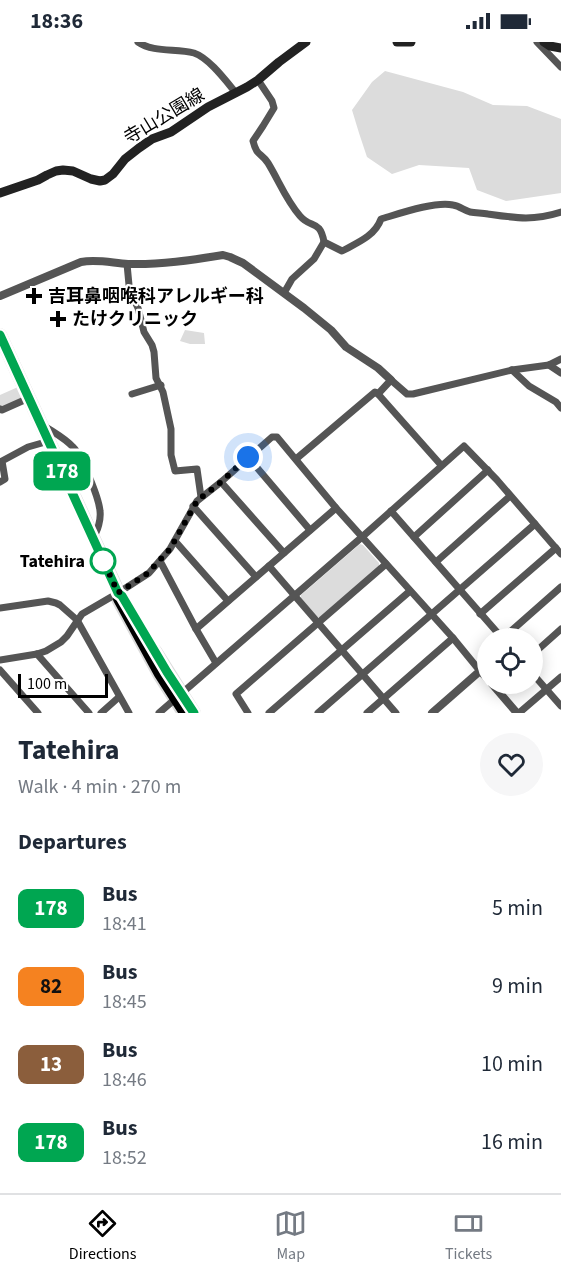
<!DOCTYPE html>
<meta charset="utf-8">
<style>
body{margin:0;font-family:"Source Sans 3","Noto Sans JP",sans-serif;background:#f6f6f7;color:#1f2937;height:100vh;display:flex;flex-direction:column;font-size:22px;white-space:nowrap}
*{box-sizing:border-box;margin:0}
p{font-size:20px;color:#747a83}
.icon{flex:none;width:33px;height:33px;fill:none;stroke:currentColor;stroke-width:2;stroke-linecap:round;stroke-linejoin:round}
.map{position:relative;height:671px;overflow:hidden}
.sheet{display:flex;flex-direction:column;background:#fff;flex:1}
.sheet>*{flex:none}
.badge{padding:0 12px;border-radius:9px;font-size:21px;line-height:39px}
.controls{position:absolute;left:477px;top:586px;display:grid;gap:12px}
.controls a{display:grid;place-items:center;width:66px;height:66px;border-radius:50%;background:#fff;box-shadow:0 3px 15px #0003;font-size:30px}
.scale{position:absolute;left:18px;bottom:15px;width:90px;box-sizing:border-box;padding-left:6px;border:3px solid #000;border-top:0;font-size:16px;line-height:21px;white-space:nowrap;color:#000;-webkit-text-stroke:4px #fff;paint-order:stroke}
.you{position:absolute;width:30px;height:30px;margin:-15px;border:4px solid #fff;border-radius:50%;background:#1a73e8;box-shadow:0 0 0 9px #1a73e833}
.map>.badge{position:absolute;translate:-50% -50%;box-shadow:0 0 0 3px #fff}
h2{padding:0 18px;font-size:22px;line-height:54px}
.round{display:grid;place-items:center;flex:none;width:63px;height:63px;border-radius:32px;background:#f6f6f7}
.summary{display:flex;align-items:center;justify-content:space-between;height:102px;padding:0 18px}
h1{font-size:28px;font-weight:700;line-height:45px}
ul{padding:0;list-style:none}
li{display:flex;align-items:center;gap:18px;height:78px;padding:0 18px}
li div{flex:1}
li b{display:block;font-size:22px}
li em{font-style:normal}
li .badge{min-width:66px;font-weight:700;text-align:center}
.status{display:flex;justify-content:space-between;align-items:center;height:42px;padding:0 30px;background:#fff;direction:ltr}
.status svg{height:16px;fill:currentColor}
.dock{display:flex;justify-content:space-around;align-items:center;height:84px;border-top:2px solid #e0e1e3;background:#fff;font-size:16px;color:#747a83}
.dock a{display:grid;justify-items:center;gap:3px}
.dock .active{color:#000}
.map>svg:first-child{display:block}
.green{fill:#dcdcdc}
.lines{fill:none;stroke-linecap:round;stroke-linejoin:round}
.primary-casing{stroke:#dbdbdb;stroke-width:14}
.minor{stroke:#555;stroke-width:7}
.tertiary{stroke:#555;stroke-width:8}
.secondary{stroke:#222;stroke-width:9}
.primary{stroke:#000;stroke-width:10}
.line-casing{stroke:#fff;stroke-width:14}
.line{stroke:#00a651;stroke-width:9}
.walk{stroke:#000;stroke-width:6;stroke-dasharray:0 10.8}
.poi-dot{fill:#000;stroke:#fff;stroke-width:2}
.stop-dot{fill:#fff;stroke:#00a651;stroke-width:3}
.labels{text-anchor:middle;stroke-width:4.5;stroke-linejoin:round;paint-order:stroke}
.street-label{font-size:18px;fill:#000;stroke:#fff}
.poi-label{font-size:18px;font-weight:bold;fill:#000;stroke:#fff;text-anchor:start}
.stop-label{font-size:18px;font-weight:bold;fill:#000;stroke:#fff;text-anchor:end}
</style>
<div class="status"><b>18:36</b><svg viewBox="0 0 49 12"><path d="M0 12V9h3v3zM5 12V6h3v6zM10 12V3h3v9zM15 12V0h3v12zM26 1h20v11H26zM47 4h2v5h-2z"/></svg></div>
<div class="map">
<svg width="561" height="671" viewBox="0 0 561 671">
<rect width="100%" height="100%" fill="#fff"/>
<g class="green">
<path d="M385,29L463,50L493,63L527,64L561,77V151L506,159L477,148L469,126L419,123L392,132L367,115L359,91L352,68L372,40Z"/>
<path d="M185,288L204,291L205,302H190L180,299Z"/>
<path d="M18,345L24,357L0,366V353Z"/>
<path d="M360,502L363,503L379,521V524L320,575H317L301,556V553Z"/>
</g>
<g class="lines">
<g class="primary-casing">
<g id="primary">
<path d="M0,293L115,543L118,551V557L159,632L184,671"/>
<path d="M155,609L194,671"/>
</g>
</g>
<g class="minor">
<path d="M138,0C154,11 176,6 194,11C209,16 226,39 236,51"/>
<path d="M537,0L561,25"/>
<path d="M258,38L272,59L274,66L263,84L253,99C257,115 261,110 268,121C279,139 286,158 300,174C311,187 320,177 324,200L342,209C357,201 375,194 381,177C398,172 435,159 453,163C459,164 464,168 470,170C476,171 482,171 488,172C516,176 533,179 561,170"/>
<path d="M127,222L129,243L131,251L138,266L144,290L152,303L154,310L156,336L163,350L171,387V413L175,429L197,427L201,455"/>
<path d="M284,251L292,237L314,217L324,200"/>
<path d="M549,323L561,331"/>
<path d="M512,328L529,344L556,360L561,366"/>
<path d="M132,352L161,343"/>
<path d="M378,352L441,423"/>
<path d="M0,367L2,368L29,356"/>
<path d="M43,383C53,390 65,396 73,405C82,414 99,456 100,469C101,477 98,489 93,495"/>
<path d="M248,415L310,488"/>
<path d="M296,417L375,350L378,352L391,338L407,352H413L512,328L549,323L561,317"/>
<path d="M0,440L5,437L2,419L28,405L49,399"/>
<path d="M221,440L284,511"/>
<path d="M193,464L256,535"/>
<path d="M391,469L503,597"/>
<path d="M414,495L488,428"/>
<path d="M175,499L228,559"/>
<path d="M160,519L196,587L216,621"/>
<path d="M436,520L510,454"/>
<path d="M269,524L396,671"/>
<path d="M0,566L48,559L56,561L60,563L77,578L129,671"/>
<path d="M480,572L556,506"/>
<path d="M196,587L336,466"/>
<path d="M502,597L561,545"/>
<path d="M37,612L89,671"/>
<path d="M532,613L561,587"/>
<path d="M0,618L37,612L46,609L61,600L67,594L82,572L118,551L149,531L170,507L197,459L221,440L272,395H277L336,466L453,596L480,629"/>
<path d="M0,628L38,671"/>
<path d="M532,631L561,664"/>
<path d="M101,671L119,655"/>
<path d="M159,671L362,495L464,404L497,438L561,512"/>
<path d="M248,671L236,652L386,522"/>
<path d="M269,671L410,549"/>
<path d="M318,671L535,482"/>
<path d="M367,671L453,596"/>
<path d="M519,671L561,635"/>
</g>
<g class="tertiary">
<path d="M0,254L81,220C97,217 112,221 128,222C160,223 192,218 223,213L230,215L243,221L304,266L331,288L346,305L378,326L391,338"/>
<path d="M492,642L517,671"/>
<path d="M432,671L480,629L488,637"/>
</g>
<g class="secondary">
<path d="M397,0H411"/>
<path d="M544,0L550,4L561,6"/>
<path d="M0,151L38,138L47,133L56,129L63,128L73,129L91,137L100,139L105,138L113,132L125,117L139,106L152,97L171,90L208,65L247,45L258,38L279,20L306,0"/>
</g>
<use href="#primary" class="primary"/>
</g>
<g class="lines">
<g class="line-casing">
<path id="line" d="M0,293L118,551L122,554L167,630L194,671"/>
</g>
<use href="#line" class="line"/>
<path class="walk" d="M103,519L100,511L118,551L148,531L170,507L197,459L221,440L248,415"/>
</g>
<g class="poi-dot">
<path d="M31 245h6v6h6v6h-6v6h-6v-6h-6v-6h6z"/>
<path d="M55 268h6v6h6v6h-6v6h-6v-6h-6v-6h6z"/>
</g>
<circle class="stop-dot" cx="103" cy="519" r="12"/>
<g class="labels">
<g class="street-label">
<text transform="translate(164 74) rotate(-31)" y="6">寺山公園線</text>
</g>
<g class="poi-label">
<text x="48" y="260">吉耳鼻咽喉科アレルギー科</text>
<text x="72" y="283">たけクリニック</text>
</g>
<g class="stop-label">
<text x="85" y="525">Tatehira</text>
</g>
</g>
</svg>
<div class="controls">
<a><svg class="icon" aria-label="locate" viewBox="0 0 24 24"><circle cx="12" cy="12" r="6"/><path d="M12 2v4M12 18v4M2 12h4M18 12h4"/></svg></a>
</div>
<div class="scale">100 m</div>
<div class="you" style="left:248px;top:415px"></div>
<b class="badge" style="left:62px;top:429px;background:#00a651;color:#fff">178</b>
</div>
<section class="sheet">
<div class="summary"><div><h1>Tatehira</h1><p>Walk · 4 min · 270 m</p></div><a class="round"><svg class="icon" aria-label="heart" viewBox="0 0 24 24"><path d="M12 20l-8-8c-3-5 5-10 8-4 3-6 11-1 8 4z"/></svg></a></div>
<h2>Departures</h2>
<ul>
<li><span class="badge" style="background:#00a651;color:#fff">178</span><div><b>Bus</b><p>18:41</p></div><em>5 min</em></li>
<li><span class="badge" style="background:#f58220;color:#111">82</span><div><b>Bus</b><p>18:45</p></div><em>9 min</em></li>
<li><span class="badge" style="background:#8b5e3c;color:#fff">13</span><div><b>Bus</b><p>18:46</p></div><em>10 min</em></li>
<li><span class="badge" style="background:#00a651;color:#fff">178</span><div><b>Bus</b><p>18:52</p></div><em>16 min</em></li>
</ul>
</section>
<nav class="dock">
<a class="active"><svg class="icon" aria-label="directions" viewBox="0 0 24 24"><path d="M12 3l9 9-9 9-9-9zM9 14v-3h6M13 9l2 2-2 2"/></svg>Directions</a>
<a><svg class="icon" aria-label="map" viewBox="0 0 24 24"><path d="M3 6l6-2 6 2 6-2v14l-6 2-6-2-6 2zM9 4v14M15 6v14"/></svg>Map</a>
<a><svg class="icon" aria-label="tickets" viewBox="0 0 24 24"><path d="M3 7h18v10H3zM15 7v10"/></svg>Tickets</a>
</nav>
